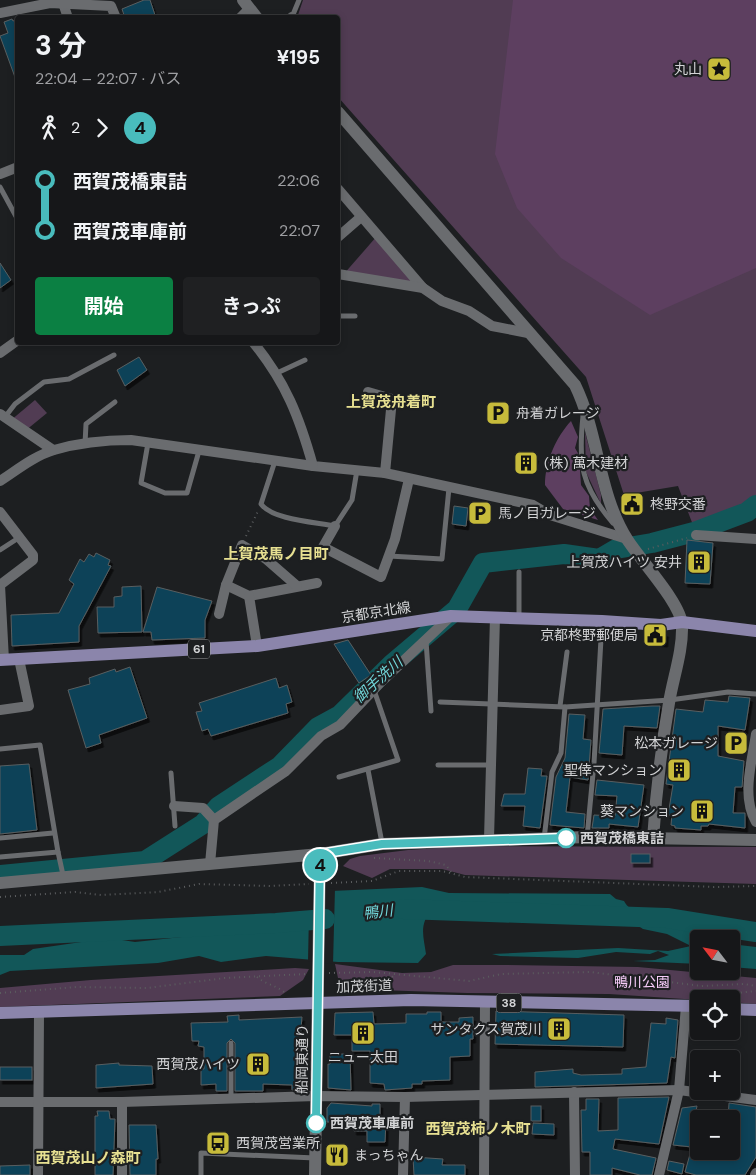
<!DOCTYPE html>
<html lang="ja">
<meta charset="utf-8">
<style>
body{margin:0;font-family:"DM Sans","Noto Sans JP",sans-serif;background:#1f2022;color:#f1f3f6;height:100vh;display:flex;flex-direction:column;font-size:19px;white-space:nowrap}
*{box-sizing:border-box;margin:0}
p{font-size:16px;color:#9e9fa2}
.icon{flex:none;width:28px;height:28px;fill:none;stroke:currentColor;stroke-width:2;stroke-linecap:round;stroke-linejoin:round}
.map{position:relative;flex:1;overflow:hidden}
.details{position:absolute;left:15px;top:15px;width:325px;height:330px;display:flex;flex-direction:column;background:#161719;border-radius:5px;box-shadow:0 2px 8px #0003,0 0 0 1px #353638}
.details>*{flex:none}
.badge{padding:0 10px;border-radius:16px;font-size:18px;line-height:32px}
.needle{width:32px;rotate:302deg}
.tools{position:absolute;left:690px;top:930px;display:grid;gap:10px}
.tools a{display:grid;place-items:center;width:50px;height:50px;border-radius:5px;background:#161719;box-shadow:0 2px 8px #0003,0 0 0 1px #353638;font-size:25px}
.map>.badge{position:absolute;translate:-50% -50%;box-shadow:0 0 0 2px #fff}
.legs{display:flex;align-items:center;gap:8px;height:55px;padding:0 20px;font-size:16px}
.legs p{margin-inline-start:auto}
.overview{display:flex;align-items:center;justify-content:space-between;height:85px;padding:0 20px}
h1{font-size:28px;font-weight:700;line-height:38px}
.button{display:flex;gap:10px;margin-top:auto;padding:10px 20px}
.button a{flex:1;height:58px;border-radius:5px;background:#0b8043;color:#fff;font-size:20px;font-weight:700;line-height:58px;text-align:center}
.button a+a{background:#1f2022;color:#f1f3f6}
ul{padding:0 20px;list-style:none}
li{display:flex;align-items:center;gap:18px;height:50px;font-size:19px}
li i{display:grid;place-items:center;width:8px;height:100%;margin:0 6px;background:currentColor}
li i::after{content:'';width:12px;height:12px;margin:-6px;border:4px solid;border-radius:50%;background:#161719}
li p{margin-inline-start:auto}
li:first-child i{background:linear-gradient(#0000 50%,currentColor 0)}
li:last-child i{background:linear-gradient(currentColor 50%,#0000 0)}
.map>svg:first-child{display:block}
.green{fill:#513c53}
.forest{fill:#5d3f60}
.water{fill:#125759}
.pier{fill:#1d1f21}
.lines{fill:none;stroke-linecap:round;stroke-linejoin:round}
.river{stroke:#125759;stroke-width:20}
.building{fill:#0c4358;stroke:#595e60;filter:url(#shadow)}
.path{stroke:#5b5d5f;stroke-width:2;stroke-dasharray:1 4;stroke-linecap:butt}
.service{stroke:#6a6c6f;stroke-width:5}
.minor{stroke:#6a6c6f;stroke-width:10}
.tertiary{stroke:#6a6c6f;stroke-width:12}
.primary{stroke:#8b85ab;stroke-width:12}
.line-1-casing{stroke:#fff;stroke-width:11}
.line-1{stroke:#49bcbd;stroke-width:8}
.stop-1-dot{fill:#fff;stroke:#49bcbd;stroke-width:2.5}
.labels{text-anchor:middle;stroke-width:4.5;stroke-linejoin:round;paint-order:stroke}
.shield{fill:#1d1f21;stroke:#9c9d9f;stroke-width:1}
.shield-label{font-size:12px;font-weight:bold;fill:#d2d3d5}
.poi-label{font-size:14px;fill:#d2d3d5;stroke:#1d1f21;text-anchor:end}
.street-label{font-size:14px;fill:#d2d3d5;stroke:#1d1f21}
.stop-label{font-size:14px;font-weight:bold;fill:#d2d3d5;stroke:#1d1f21;text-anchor:start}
.park-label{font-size:14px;fill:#f6ccf9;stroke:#1d1f21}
.neighbourhood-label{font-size:15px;font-weight:bold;fill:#e7e091;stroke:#1d1f21}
.water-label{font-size:15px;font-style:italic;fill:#71d6d9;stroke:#1d1f21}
</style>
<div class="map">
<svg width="756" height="1175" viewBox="0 0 756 1175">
<defs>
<filter id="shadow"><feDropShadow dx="2.5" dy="4" stdDeviation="0" flood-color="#0009"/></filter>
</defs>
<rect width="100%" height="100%" fill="#1d1f21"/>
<g class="green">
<path d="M303,0H756V500L742,510L693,525L678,486L624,495L586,377L338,97V18H297Z"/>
<path d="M377,236L419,284L343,275Z"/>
<path d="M35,400L47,413L25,431L10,421Z"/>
<path d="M585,432L601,495V504L586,472Z"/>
<path d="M470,846L756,847V884L465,875L442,869H390L372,878L343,866L350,859L360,856L408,850Z"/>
<path d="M335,964L402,973L431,972L453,965H507L638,967L756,978V1004L731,1002V999L699,1000L609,994L467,993L349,989V983L338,978Z"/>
<path d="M295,968L309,969L303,980L280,996L0,1007V988L91,980Z"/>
</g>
<g class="forest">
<path d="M513,0H756V268L650,315L561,258L517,208L495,154Z"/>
<path d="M571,421L578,437L575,448L579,455L581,485L589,496L590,509L598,520L563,509L545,485C545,462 556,437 571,421Z"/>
</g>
<g class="water">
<path d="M422,887L449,893L610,894L616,899L624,901C631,914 643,912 655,915C675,919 681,923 702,922L718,939H699V964L633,961L655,960L669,955L658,951L650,954L616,952L578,958L500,956L492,954L618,948L668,951L691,946L667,934L643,929L620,914L603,909L480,903L433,908C419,924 423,934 426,954L418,963L338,962L266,956L221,962L199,956L158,963L10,971L0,975V955H24L33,949L109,938L135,942L283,926L312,917L331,891Z"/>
<path d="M731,944L756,947V969L731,967Z"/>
</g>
<path class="pier" d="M335,888L333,964L308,961L309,915L329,889Z"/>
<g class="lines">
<g class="river">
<path d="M0,875L145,861L203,824L219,806L280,766L318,727L340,715L392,664L457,609L483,563L564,554L599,559L616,549L652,543L694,532L747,512L756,505"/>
<path d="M403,909L667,918L756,932"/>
<path d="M0,936L276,923L325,919"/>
</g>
</g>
<g class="building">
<path d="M144,0H150L156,18H125L122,9Z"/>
<path d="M12,19L13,21L18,19L16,80L0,36L8,33L4,22Z"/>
<path d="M0,263L11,280L0,288Z"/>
<path d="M139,357L147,370L125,386L117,370Z"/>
<path d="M519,452L536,457L532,469L516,465Z"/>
<path d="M454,506L468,508L466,526L452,524Z"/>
<path d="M687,540L713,543L710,584L685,583Z"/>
<path d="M96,553L110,560L108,565L111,566L79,626V642L12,646L11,615L59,613L74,584L69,580L80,559L84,562L89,554L94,557Z"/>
<path d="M141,586L142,632L98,633L97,607H114V597L122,596V587Z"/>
<path d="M157,587L212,601L205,620V638L152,640L151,632H143Z"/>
<path d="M650,632L666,633L665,643L650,642Z"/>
<path d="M348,640L371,675L359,683L334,644Z"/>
<path d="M130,667L147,718L99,735L101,743L86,748L68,690L90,684L89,678L115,669L116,672Z"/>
<path d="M276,678L279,688L287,685L292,702L286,704L288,713L211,736L208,729L202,731L196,712L202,711L199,703Z"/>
<path d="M729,696L750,698L745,730L718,726V756L744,761L742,787H735L733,813H745V828L709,824L708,826H701V830L675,828V826L671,825L672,815H668L673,785L666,784L676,709L703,712L705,700L728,702Z"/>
<path d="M652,706H660L657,728L624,726L622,755L599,753L603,709Z"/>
<path d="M569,714L585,715L583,739L591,740L588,780L570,777L566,812L585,814L584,828L550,825L556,777L565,758Z"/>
<path d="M29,764L37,830L0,834V766Z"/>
<path d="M528,768L542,769L541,776H547L540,828L523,826L525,806H501L504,794H525Z"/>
<path d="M597,780L644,785L638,827L609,824V828H592L594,815L615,816L617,796L595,795Z"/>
<rect x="631" y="854" width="19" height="9"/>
<path d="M496,1011L624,1015L623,1047L495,1044Z"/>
<path d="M373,1012L374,1024L406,1023V1014H427V1012H441V1022H459V1018L473,1017V1039H470V1056L450,1057V1080L422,1081V1084H412V1088L385,1090L384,1084L370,1083V1051H352V1035H334L335,1013Z"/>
<path d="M239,1015V1020L302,1017L298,1062H304V1089L292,1090V1085L263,1084V1091H235V1043L231,1039L227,1043V1091H216V1084L201,1085V1069H204V1047L198,1046L199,1041H192L191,1023L228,1022L227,1016Z"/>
<path d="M666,1018L678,1020L675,1058L671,1057L667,1083L535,1087V1072L573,1069V1073L581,1075L622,1074V1069L646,1067L651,1023L666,1024Z"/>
<path d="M330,1054H350L351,1090L328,1088V1064H330Z"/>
<path d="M119,1063V1065L152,1066L153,1084L96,1088V1065Z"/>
<rect x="0" y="1067" width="32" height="13"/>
<path d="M669,1097L659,1144L615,1139L613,1149L656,1158L652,1175H640L612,1168V1175H590V1152H582L581,1110H586V1099H599L598,1131L618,1130V1098Z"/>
<path d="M331,1103L372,1106V1104H380V1119L386,1120L385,1142H367V1131H354V1122H327V1108Z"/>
<path d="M729,1103L756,1107V1157L745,1175H696L685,1172L692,1147L673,1145L682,1108L697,1106L691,1133L699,1131V1151H716L731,1157V1119H728Z"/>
<rect x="531" y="1106" width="10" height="15"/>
<path d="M97,1111H109L110,1119H115L113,1175H95V1116H98Z"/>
<path d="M533,1123L554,1124V1135L532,1134Z"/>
<path d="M129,1125H156L158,1159H156V1175H130Z"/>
<path d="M413,1157L443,1159L442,1165H465V1175H414Z"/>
<path d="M669,1161L684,1164L682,1174L667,1170Z"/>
<path d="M30,1165V1175H0V1166Z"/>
</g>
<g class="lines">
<g class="path">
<path d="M246,536L258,511"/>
<path d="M648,549L687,538"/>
<path d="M374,858L428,861L446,865L452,873"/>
<path d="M331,883L372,881L399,871H442L465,877L714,887L756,886"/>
<path d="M0,897L75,892L101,895L158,892L199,884L270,886L309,884"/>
<path d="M329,973L373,972L469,981L501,974L590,972L701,986L744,984L756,986"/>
<path d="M257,977C265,984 275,985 284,992"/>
<path d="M382,988L394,975"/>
<path d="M0,993L77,987L147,988L225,978L307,974"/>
<path d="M706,996L756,991"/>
</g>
<g class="service">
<path d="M292,17L299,0"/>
<path d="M0,187L18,220"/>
<path d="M338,316H355"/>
<path d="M277,373L305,360"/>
<path d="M583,416C578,464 581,486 613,523"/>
<path d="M5,417L15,404L44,382L69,379L114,355"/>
<path d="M148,443L141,483L165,493H187L199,451"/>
<path d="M85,444L86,424L115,402"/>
<path d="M275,461L261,504C273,520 315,522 335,526L352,500L357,470"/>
<path d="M0,550L20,537"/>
<path d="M389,556L442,559L449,488"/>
<path d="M519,572V617"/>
<path d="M426,641L431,711"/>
<path d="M440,702L565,707L670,700L728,692L756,694"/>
<path d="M560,706L567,652"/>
<path d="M0,749L40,745L58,852L0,857"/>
<path d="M438,765H491"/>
<path d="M368,770L382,843"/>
<path d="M171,773L175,826"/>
<path d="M339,777L398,760L374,690"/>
<path d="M587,837L594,763L602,621"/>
<path d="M0,838L53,833"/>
<path d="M544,839L552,772L561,753L565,707"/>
<path d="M58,852L63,875"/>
<path d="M231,1099V1043"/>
<path d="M201,1175V1153L315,1158"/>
</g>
<g class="minor">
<path d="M63,3L68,18"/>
<path d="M0,13L50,3L111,6L116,18"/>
<path d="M240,18L249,9"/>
<path d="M292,18V17"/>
<path d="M0,174L18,167"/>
<path d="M338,189L423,288"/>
<path d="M338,237L361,217"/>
<path d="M338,274L423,288L442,301L469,311L492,326L528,333"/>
<path d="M253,342C286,383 299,416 313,466L385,473L533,505L550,515L627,539"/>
<path d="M0,353L18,340"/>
<path d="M368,392L392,399L385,473"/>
<path d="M0,414L53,450"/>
<path d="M0,481C17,470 34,456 54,450C78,443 106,440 131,440L313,466"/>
<path d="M0,512L33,555V560L0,585L4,660"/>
<path d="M335,526L323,547L381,577L395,539L409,479"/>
<path d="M696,535L756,539"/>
<path d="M226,585L249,596L317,583"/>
<path d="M249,596L257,646"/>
<path d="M219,614L226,585L242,545L266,559L297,586"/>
<path d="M0,710L29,706L19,659"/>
<path d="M756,734C752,762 741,796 756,822"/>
<path d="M174,806L203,808L214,820"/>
<path d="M489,839L495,617"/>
<path d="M210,864L214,820L286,771L321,736L340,725L381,682L451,616"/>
<path d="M574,1092L575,1175"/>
<path d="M0,1102H122L316,1096L405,1097L679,1090L756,1100"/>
<path d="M122,1102V1175"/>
<path d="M38,1175L39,1013"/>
<path d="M403,1175L405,1097"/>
<path d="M484,1175L485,1002"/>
<path d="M659,1175L679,1090L686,1006"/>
<path d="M755,1175L756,1173"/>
</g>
<g class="tertiary">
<path d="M243,0L257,18"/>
<path d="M338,112L575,385C599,434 598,493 627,539C640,560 681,603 682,625C683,651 673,678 669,703C661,749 656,793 653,839"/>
<path d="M0,883L320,854L382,844L587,837L756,840"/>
<path d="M315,1175L320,854"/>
</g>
<g class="primary">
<path d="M0,660L257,646L451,616L602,621L661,625L682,622L756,631"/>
<path d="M731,1009L756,1010"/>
<path d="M0,1013L411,1000L699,1006"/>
</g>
</g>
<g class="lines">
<g class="line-1-casing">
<path id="line-1" d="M316,1123L320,854L382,844L566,838"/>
</g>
<use href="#line-1" class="line-1"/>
</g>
<defs>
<g id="sight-square" transform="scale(1.25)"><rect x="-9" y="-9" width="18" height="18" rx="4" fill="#c7bb3b" stroke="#1d1f21"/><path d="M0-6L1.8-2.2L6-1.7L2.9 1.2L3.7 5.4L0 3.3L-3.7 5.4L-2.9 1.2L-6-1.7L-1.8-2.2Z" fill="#111"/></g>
<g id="parking-square" transform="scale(1.25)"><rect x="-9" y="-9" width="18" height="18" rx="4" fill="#c7bb3b" stroke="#1d1f21"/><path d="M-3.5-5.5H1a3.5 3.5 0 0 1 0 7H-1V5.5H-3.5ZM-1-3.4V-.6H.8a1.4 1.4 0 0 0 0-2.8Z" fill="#111"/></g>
<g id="building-square" transform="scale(1.25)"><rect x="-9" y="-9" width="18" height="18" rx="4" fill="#c7bb3b" stroke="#1d1f21"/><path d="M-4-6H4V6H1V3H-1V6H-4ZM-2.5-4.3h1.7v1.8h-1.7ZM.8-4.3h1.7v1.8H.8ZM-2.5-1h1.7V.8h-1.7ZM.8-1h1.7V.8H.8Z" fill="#111"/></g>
<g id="civic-square" transform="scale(1.25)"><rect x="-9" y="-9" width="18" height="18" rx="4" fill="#c7bb3b" stroke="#1d1f21"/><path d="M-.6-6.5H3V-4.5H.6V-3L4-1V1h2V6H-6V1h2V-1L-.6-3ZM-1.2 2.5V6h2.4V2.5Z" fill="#111"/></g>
<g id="bus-square" transform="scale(1.25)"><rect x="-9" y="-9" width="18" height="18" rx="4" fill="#c7bb3b" stroke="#1d1f21"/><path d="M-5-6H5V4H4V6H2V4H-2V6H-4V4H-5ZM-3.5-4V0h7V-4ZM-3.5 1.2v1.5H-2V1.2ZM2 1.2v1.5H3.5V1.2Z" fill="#111"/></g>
<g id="restaurant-square" transform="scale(1.25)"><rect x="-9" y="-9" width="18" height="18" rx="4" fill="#c7bb3b" stroke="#1d1f21"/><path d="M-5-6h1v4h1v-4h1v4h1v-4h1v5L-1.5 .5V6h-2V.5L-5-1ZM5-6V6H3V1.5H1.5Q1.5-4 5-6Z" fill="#111"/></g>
</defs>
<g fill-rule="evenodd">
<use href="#sight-square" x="719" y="69"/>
<use href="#parking-square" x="498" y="413"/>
<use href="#building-square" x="526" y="463"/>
<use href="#civic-square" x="632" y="504"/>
<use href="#parking-square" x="480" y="513"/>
<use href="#building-square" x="699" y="562"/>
<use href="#civic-square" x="655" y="635"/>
<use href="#parking-square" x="736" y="743"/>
<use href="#building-square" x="679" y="770"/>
<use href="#building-square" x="702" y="811"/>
<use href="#building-square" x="559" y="1029"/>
<use href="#building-square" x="363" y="1033"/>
<use href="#building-square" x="258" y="1064"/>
<use href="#bus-square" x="218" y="1143"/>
<use href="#restaurant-square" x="337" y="1155"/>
</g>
<g class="stop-1-dot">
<circle cx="566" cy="838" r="9"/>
<circle cx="316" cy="1123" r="9"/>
</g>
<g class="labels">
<g class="shield">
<rect x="188" y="639.5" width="22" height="19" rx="4"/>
<rect x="496.5" y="993.5" width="25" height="19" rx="4"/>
</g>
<g class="shield-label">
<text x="199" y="653">61</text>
<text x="509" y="1007">38</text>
</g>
<g class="poi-label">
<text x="702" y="74">丸山</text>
<text x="516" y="418" text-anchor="start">舟着ガレージ</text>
<text x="544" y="468" text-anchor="start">(株) 萬木建材</text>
<text x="650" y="509" text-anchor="start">柊野交番</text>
<text x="498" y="518" text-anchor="start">馬ノ目ガレージ</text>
<text x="682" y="567">上賀茂ハイツ 安井</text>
<text x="638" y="640">京都柊野郵便局</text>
<text x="718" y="748">松本ガレージ</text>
<text x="662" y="775">聖倖マンション</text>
<text x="684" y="816">葵マンション</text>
<text x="542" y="1034">サンタクス賀茂川</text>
<text x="363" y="1062" text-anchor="middle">ニュー太田</text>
<text x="240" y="1069">西賀茂ハイツ</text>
<text x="236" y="1148" text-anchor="start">西賀茂営業所</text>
<text x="354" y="1160" text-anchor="start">まっちゃん</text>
</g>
<g class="street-label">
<text transform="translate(376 612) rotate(-9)" y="5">京都京北線</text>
<text transform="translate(364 986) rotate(-2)" y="5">加茂街道</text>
<text transform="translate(302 1059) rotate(-89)" y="5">船岡東通り</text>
</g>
<g class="stop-label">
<text x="580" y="843">西賀茂橋東詰</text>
<text x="330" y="1128">西賀茂車庫前</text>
</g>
<g class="park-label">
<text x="642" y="987">鴨川公園</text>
</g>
<g class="neighbourhood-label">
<text x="391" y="407">上賀茂舟着町</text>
<text x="276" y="559">上賀茂馬ノ目町</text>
<text x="478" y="1134">西賀茂柿ノ木町</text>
<text x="88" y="1163">西賀茂山ノ森町</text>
</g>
<g class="water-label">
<text transform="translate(378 680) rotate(-42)" y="5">御手洗川</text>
<text transform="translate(378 912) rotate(-7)" y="5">鴨川</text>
</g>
</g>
</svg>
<div class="tools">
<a><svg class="needle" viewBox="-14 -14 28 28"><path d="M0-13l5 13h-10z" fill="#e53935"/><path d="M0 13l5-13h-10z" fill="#9e9fa2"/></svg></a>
<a><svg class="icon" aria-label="locate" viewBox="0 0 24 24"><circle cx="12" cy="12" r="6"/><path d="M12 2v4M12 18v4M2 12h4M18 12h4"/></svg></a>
<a>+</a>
<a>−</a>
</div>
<b class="badge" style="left:320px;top:865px;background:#49bcbd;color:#111">4</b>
<section class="details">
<div class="overview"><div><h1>3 分</h1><p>22:04 – 22:07 · バス</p></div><b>¥195</b></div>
<div class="legs"><svg class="icon" aria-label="walk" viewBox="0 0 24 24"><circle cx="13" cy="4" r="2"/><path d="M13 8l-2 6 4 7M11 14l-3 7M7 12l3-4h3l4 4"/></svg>2<svg class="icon" aria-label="forward" viewBox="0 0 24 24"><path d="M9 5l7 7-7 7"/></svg><b class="badge" style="background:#49bcbd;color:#111">4</b></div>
<ul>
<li><i style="color:#49bcbd"></i><b>西賀茂橋東詰</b><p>22:06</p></li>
<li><i style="color:#49bcbd"></i><b>西賀茂車庫前</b><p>22:07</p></li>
</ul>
<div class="button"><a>開始</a><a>きっぷ</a></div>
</section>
</div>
